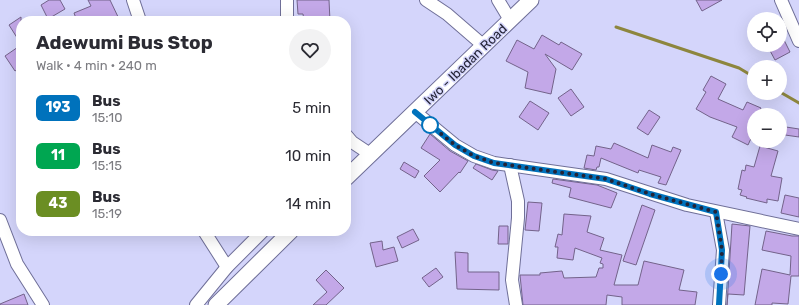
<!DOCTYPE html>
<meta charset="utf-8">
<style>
body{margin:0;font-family:Rubik,sans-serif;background:#f2f2f3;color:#2b2b33;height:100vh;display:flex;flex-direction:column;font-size:15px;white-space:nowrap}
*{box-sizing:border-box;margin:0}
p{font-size:13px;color:#7c7c81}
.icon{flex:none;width:22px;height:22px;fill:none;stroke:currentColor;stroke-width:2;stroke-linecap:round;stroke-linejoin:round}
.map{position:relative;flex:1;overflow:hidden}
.side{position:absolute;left:16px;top:16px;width:335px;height:220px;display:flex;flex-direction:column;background:#fff;border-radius:16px;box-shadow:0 4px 16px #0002}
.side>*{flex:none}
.badge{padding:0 8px;border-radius:6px;font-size:14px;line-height:26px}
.tools{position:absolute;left:747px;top:12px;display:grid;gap:8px}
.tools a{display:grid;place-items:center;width:40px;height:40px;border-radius:50%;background:#fff;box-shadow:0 4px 16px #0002;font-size:20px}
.you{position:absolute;width:20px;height:20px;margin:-10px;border:3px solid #fff;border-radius:50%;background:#1a73e8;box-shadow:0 0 0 6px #1a73e833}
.map>.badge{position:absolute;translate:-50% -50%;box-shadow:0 0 0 2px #fff}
.round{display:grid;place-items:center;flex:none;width:42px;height:42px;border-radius:21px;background:#f2f2f3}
.overview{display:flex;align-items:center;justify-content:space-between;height:68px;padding:0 20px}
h1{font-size:19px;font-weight:700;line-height:30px}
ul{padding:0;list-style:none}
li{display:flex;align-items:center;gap:12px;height:48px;padding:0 20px}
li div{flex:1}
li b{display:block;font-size:15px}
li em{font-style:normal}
li .badge{min-width:44px;font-weight:700;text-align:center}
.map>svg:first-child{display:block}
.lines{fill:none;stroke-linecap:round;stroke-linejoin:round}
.stream{stroke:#8d863e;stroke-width:3}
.building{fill:#c3a8e8;stroke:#73638a}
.minor-casing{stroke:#6f6f98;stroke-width:14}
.major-casing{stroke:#6f6f98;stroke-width:17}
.minor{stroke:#fff;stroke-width:12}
.major{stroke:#fff;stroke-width:15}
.line-casing{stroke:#fff;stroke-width:9}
.line{stroke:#0072bc;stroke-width:6}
.walk{stroke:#242436;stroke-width:4;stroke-dasharray:0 7.2}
.stop-dot{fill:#fff;stroke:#0072bc;stroke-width:2}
.labels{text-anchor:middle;stroke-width:3;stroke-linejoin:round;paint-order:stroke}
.street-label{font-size:13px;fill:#242436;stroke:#d4d5fb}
</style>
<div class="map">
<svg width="799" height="305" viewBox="0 0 799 305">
<rect width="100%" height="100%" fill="#d4d5fb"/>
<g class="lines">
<g class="stream">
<path d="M616,27L739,68L754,77"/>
<path d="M780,92L799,103"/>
</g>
</g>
<g class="building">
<path d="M49,0H60L65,9L48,19L41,5Z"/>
<path d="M88,0H110L120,21H77L74,13L91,6Z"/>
<path d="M297,0H329L330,21H304L303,14H298Z"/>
<path d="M696,0H722L702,11Z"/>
<path d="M21,17V44L9,25Z"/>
<path d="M780,32L790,52L775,60L767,45H780Z"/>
<path d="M542,35L559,45L561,42L582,54L572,70L545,54L556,69L551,94L525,88L528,72L506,61L517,40L534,49Z"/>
<path d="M21,45V67L15,71L5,56Z"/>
<path d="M711,76L726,84L718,99L743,110L747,102L761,108L758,115H754V132L748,145L732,137L737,127L710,117L696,109L706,92L703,90Z"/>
<path d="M571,89L584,107L571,116L558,98Z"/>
<path d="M530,101L549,113L538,130L519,117Z"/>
<path d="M649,110L660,117L648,135L637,128Z"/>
<path d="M786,127L799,129V137L785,135Z"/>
<path d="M430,134L450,151L468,161L460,173L459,172L440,192L424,176L440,160L421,148Z"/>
<path d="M614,143L648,158L652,145L671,152L673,147L681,150L666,185L658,183L661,177L639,170L638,173L601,158L599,167H597L596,170L584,168L587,155L594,156L596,146L611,149Z"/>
<path d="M760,146L778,151L771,176L782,178L778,201L767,199V203L746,198L747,197L740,195L742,190L738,189L742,170L745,171L746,165L754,167Z"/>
<path d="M404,162L419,171L415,178L400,169Z"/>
<path d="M476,164L492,170L498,171L492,180L473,168Z"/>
<path d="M553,179L597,185L617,193L611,208L569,197L571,188L552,183Z"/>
<path d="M785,195L799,198V217L781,213Z"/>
<path d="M528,202L542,203L539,231L525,230Z"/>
<path d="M642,205L655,210L636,265L623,261Z"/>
<path d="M564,214L591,216L587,232L604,238L600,250L622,255L614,285H638L644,261L684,270L679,290L697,292L695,305H622V297L607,295L606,305H523L520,275H540V273L562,271L564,278L596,277L599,268H603V264L600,263L602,258L575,248L573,260L557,258L558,247H555L558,234L562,235Z"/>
<path d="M732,224L750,226L744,295L728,294L727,305Z"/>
<path d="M499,226H508V244H498Z"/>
<path d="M413,229L419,240L402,248L397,237Z"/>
<path d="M766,231L792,236H799V276H791L788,304L772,303V305H755L762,269L790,275L791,256L762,250Z"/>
<path d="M382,241L383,250L394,247L398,261L376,267L370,243Z"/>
<path d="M455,252L468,253V272H499V290L457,289Z"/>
<path d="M436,268L443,277L429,287L422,278Z"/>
<path d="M326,270L344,288L326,305H313L327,292L316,280Z"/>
<path d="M24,294L28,305H0V304Z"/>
</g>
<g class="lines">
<g class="minor-casing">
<g id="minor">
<path d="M133,0L140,21"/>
<path d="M287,0V21"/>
<path d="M426,0L447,14L484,46"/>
<path d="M498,0L510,20"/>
<path d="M781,0L799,41"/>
<path d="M415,112L455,145L474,156L494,163L606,179L687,205L799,229"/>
<path d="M346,135L352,142L370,154"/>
<path d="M510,165L518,201V218L512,280L516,305"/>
<path d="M716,212L723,250L719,305"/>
<path d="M0,220L17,264L43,305"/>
<path d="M204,231L227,267"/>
<path d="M196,305L227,267L263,231"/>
</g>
</g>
<g class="major-casing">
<g id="major">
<path d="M346,178L531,0"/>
<path d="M216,305L291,231"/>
</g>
</g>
<use href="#minor" class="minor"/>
<use href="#major" class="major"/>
</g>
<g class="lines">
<g class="line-casing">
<path id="line" d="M415,112L455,145L474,156L494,163L606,179L650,194L716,212L722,250L719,305"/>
</g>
<use href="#line" class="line"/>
<path class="walk" d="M430,125L455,145L474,156L494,163L606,179L650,194L716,212L722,250L721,274"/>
</g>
<circle class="stop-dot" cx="430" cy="125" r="8"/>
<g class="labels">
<g class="street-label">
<text transform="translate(465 64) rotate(-44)" y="5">Iwo - Ibadan Road</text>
</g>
</g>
</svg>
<div class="tools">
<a><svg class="icon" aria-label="locate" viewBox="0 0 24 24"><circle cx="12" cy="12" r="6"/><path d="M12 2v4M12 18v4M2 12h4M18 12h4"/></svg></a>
<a>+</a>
<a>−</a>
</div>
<div class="you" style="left:721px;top:274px"></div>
<section class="side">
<div class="overview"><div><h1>Adewumi Bus Stop</h1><p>Walk · 4 min · 240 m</p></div><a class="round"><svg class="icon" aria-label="heart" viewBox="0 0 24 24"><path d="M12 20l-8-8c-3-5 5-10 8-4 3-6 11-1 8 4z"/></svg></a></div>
<ul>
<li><span class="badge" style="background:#0072bc;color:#fff">193</span><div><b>Bus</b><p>15:10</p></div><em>5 min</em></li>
<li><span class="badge" style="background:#00a651;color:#fff">11</span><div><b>Bus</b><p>15:15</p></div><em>10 min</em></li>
<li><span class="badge" style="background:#6b8e23;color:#fff">43</span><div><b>Bus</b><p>15:19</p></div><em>14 min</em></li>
</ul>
</section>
</div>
